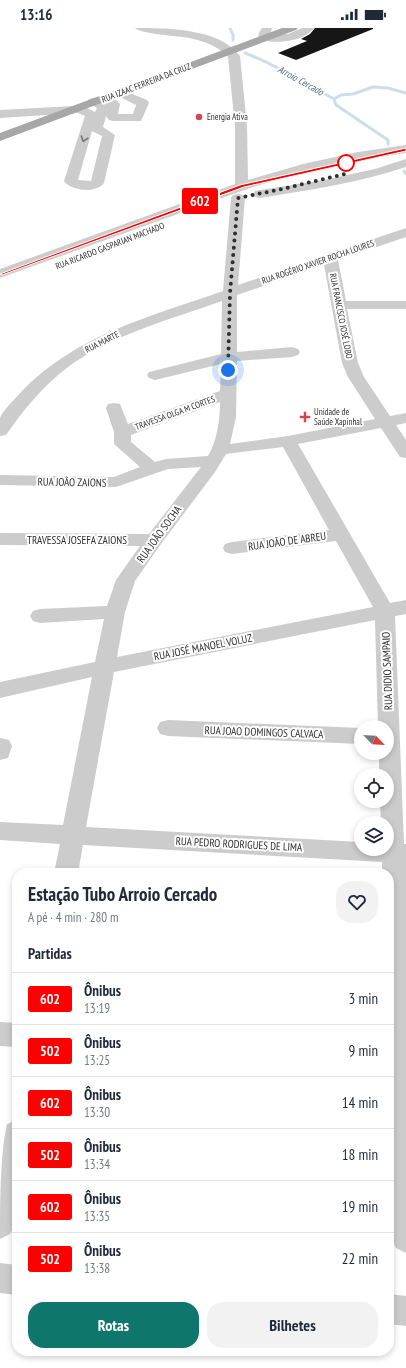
<!DOCTYPE html>
<html lang="pt">
<meta charset="utf-8">
<style>
body{margin:0;font-family:"PT Sans Narrow",sans-serif;background:#f2f2f3;color:#1f2937;height:100vh;display:flex;flex-direction:column;font-size:15px;white-space:nowrap}
*{box-sizing:border-box;margin:0}
p{font-size:13px;color:#747a83}
.icon{flex:none;width:22px;height:22px;fill:none;stroke:currentColor;stroke-width:2;stroke-linecap:round;stroke-linejoin:round}
.map{position:relative;flex:1;overflow:hidden}
.panel{position:absolute;left:12px;top:840px;width:382px;height:488px;display:flex;flex-direction:column;background:#fff;border-radius:16px;box-shadow:0 2px 6px #0003}
.panel>*{flex:none}
.badge{padding:0 8px;border-radius:3px;font-size:14px;line-height:26px}
.needle{width:26px;rotate:115deg}
.controls{position:absolute;left:354px;top:692px;display:grid;gap:8px}
.controls a{display:grid;place-items:center;width:40px;height:40px;border-radius:50%;background:#fff;box-shadow:0 2px 6px #0003;font-size:20px}
.you{position:absolute;width:20px;height:20px;margin:-10px;border:3px solid #fff;border-radius:50%;background:#1a73e8;box-shadow:0 0 0 6px #1a73e833}
.map>.badge{position:absolute;translate:-50% -50%;box-shadow:0 0 0 2px #fff}
h2{padding:0 16px;font-size:15px;line-height:36px}
.round{display:grid;place-items:center;flex:none;width:42px;height:42px;border-radius:16px;background:#f2f2f3}
.summary{display:flex;align-items:center;justify-content:space-between;height:68px;padding:0 16px}
h1{font-size:19px;font-weight:700;line-height:30px}
.button{display:flex;gap:8px;margin-top:auto;padding:8px 16px}
.button a{flex:1;height:46px;border-radius:16px;background:#0f766e;color:#fff;font-size:16px;font-weight:700;line-height:46px;text-align:center}
.button a+a{background:#f2f2f3;color:#1f2937}
ul{padding:0;list-style:none}
li{display:flex;align-items:center;gap:12px;height:52px;padding:0 16px;border-top:1px solid #e0e1e3}
li div{flex:1}
li b{display:block;font-size:15px}
li em{font-style:normal}
li .badge{min-width:44px;font-weight:700;text-align:center}
.status{display:flex;justify-content:space-between;align-items:center;height:28px;padding:0 20px;background:#fff;direction:ltr}
.status svg{height:11px;fill:currentColor}
.map>svg:first-child{display:block}
.lines{fill:none;stroke-linecap:round;stroke-linejoin:round}
.stream{stroke:#cddee8;stroke-width:3}
.building{fill:#161616}
.minor{fill:#ccc;fill-rule:evenodd}
.major{fill:#a7a7a7;fill-rule:evenodd}
.oneway{stroke:#767676}
.line{fill:#f00;stroke:#fff}
.walk{stroke:#2f2f2f;stroke-width:4;stroke-dasharray:0 7.2}
.poi-dot{fill:#d14651;stroke:#fff;stroke-width:1.5}
.stop-dot{fill:#fff;stroke:#f00;stroke-width:2}
.labels{text-anchor:middle;stroke-width:4;stroke-linejoin:round;paint-order:stroke}
.far-street-label{font-size:9px;fill:#2f2f2f;stroke:#fff}
.far-poi-label{font-size:9px;fill:#2f2f2f;stroke:#fff;text-anchor:start}
.far-water-label{font-size:10px;font-style:italic;fill:#466e88;stroke:#fff}
.street-label{font-size:11px;fill:#2f2f2f;stroke:#fff}
</style>
<div class="status"><b>13:16</b><svg viewBox="0 0 49 12"><path d="M0 12V9h3v3zM5 12V6h3v6zM10 12V3h3v9zM15 12V0h3v12zM26 1h20v11H26zM47 4h2v5h-2z"/></svg></div>
<div class="map">
<svg width="406" height="1340" viewBox="0 0 406 1340">
<rect width="100%" height="100%" fill="#fff"/>
<g class="lines">
<g class="stream">
<path d="M230,0L233,7V12"/>
<path d="M245,25C276,37 305,55 334,71L336,77L388,112V116"/>
<path d="M334,71L341,67L353,66L373,59L388,60L406,65"/>
<path d="M404,143L406,146"/>
</g>
</g>
<path class="building" d="M315,0H373V1L296,32L278,25L307,13L301,11L310,6Z"/>
<g class="lines">
<g class="minor">
<path d="M135,0C165,0 220,0 240,28L247,98L248,152L303,136L358,124L406,117V125L358,132L306,143L247,161L0,250V241L235,156V98L228,29C218,18 204,13 189,10C179,8 140,6 135,0Z"/>
<path d="M262,0H272L270,7L288,6L302,0H314C304,14 276,16 260,12C257,8 259,4 262,0Z"/>
<path d="M120,61L147,72L149,75L141,93H113L109,92L106,88L103,99L115,107L104,155C96,166 71,163 64,153L85,88L78,85L0,90V82L74,78L79,76L95,84L97,80L87,74L89,71L93,70L99,72L98,71L100,68C107,67 116,70 120,76L118,86H133L136,77L116,67L114,65L116,63ZM92,103L102,108L91,153L78,152Z"/>
<path d="M406,131V139C358,155 309,162 260,170L255,169L253,166L255,163L260,162L324,152L375,141Z"/>
<path d="M238,166L243,167L245,170L238,257L406,200V209L338,232L346,273H406V281H347L358,335L364,349L390,388L406,385V395L396,397L406,412V430L400,429L381,400L298,416L390,575L406,572V586L395,588L404,816H406V1225L396,1220L391,1210L389,1118V845H382V834L83,817L78,845H54L60,816L0,812V794L63,797L92,649L0,670V654L95,634L104,591L40,595L33,593L30,588L33,583L40,581L107,578L116,552L140,518L0,517V505L149,506L201,439L168,441L116,459L0,457V447L114,449L140,439L114,416V404L106,380L108,376L114,375L120,376L128,396L220,363L221,336L155,352L149,350L147,347L149,344L221,326L222,273C172,291 111,307 68,339C43,358 24,381 6,407L0,408C0,403 0,395 0,390C3,382 16,370 21,364C75,307 152,288 223,263L231,170L233,167ZM324,237L342,335L348,349L375,391L288,408L230,416L236,389L237,333L292,329L298,327L300,324L298,321L292,319L237,324V267ZM220,374C220,392 217,413 208,428L166,431L155,434L131,414V407ZM283,419L329,502L232,514L225,516L223,520L225,524L232,526L336,513L373,579L117,629L125,584L135,553L161,516L215,444L226,426ZM375,592L378,699H387V725H379V747H387V773H380L381,795H387V821H361V814L86,799L114,644Z"/>
<path d="M168,692L361,700V716L168,708L160,706L157,700L160,694Z"/>
<path d="M0,710L9,712L12,718L8,730L0,732Z"/>
<path d="M0,994L17,995V1019L0,1018Z"/>
<path d="M17,1092V1182L15,1196L10,1206L0,1211C0,1178 0,1125 7,1096Z"/>
<path d="M0,1235L17,1237V1267L0,1265Z"/>
<path d="M389,1266L406,1268V1298L389,1296Z"/>
</g>
<path class="major" d="M282,0H298L296,2L0,113V105Z"/>
</g>
<defs><path id="oneway-chevron" d="M-2-3.5L2.5 0L-2 3.5" fill="none" stroke-width="1.6" stroke-linecap="round" stroke-linejoin="round"/></defs>
<use class="oneway" href="#oneway-chevron" transform="translate(84 111) rotate(107)"/>
<path class="line" d="M406,120V123L244,159L2,247L0,246L240,157Z"/>
<g class="lines">
<path class="walk" d="M228,342L230,265L238,170L282,161L345,146L346,135"/>
</g>
<g class="poi-dot">
<circle cx="199" cy="89" r="4"/>
<path d="M303 383h4v4h4v4h-4v4h-4v-4h-4v-4h4z"/>
</g>
<circle class="stop-dot" cx="346" cy="135" r="8"/>
<g class="labels">
<g class="far-street-label">
<text transform="translate(146 55) rotate(-21)" y="3">RUA IZAAC FERREIRA DA CRUZ</text>
<text transform="translate(110 218) rotate(-21)" y="3">RUA RICARDO GASPARIAN MACHADO</text>
<text transform="translate(318 234) rotate(-19)" y="3">RUA ROGÉRIO XAVIER ROCHA LOURES</text>
<text transform="translate(341 288) rotate(79)" y="3">RUA FRANCISCO JOSÉ LOBO</text>
<text transform="translate(102 314) rotate(-27)" y="3">RUA MARTE</text>
<text transform="translate(175 385) rotate(-20)" y="3">TRAVESSA OLGA M CORTES</text>
</g>
<g class="far-poi-label">
<text x="207" y="92">Energia Ativa</text>
<text x="314" y="387">Unidade de<tspan x="314" dy="10">Saúde Xapinhal</tspan></text>
</g>
<g class="far-water-label">
<text transform="translate(301 52) rotate(29)" y="4">Arroio Cercado</text>
</g>
<g class="street-label">
<text transform="translate(72 454) rotate(1)" y="4">RUA JOÃO ZAIONS</text>
<text transform="translate(159 506) rotate(-54)" y="4">RUA JOÃO SOCHA</text>
<text x="77" y="516">TRAVESSA JOSEFA ZAIONS</text>
<text transform="translate(287 513) rotate(-8)" y="4">RUA JOÃO DE ABREU</text>
<text transform="translate(203 619) rotate(-11)" y="4">RUA JOSÉ MANOEL VOLUZ</text>
<text transform="translate(387 643) rotate(-92)" y="4">RUA DIDIO SAMPAIO</text>
<text transform="translate(264 704) rotate(2)" y="4">RUA JOAO DOMINGOS CALVACA</text>
<text transform="translate(239 816) rotate(3)" y="4">RUA PEDRO RODRIGUES DE LIMA</text>
</g>
</g>
</svg>
<div class="controls">
<a><svg class="needle" viewBox="-14 -14 28 28"><path d="M0-13l5 13h-10z" fill="#e53935"/><path d="M0 13l5-13h-10z" fill="#747a83"/></svg></a>
<a><svg class="icon" aria-label="locate" viewBox="0 0 24 24"><circle cx="12" cy="12" r="6"/><path d="M12 2v4M12 18v4M2 12h4M18 12h4"/></svg></a>
<a><svg class="icon" aria-label="layers" viewBox="0 0 24 24"><path d="M12 4l9 5-9 5-9-5zM3 14l9 5 9-5"/></svg></a>
</div>
<div class="you" style="left:228px;top:342px"></div>
<b class="badge" style="left:200px;top:173px;background:#f00;color:#fff">602</b>
<section class="panel">
<div class="summary"><div><h1>Estação Tubo Arroio Cercado</h1><p>A pé · 4 min · 280 m</p></div><a class="round"><svg class="icon" aria-label="heart" viewBox="0 0 24 24"><path d="M12 20l-8-8c-3-5 5-10 8-4 3-6 11-1 8 4z"/></svg></a></div>
<h2>Partidas</h2>
<ul>
<li><span class="badge" style="background:#f00;color:#fff">602</span><div><b>Ônibus</b><p>13:19</p></div><em>3 min</em></li>
<li><span class="badge" style="background:#f00;color:#fff">502</span><div><b>Ônibus</b><p>13:25</p></div><em>9 min</em></li>
<li><span class="badge" style="background:#f00;color:#fff">602</span><div><b>Ônibus</b><p>13:30</p></div><em>14 min</em></li>
<li><span class="badge" style="background:#f00;color:#fff">502</span><div><b>Ônibus</b><p>13:34</p></div><em>18 min</em></li>
<li><span class="badge" style="background:#f00;color:#fff">602</span><div><b>Ônibus</b><p>13:35</p></div><em>19 min</em></li>
<li><span class="badge" style="background:#f00;color:#fff">502</span><div><b>Ônibus</b><p>13:38</p></div><em>22 min</em></li>
</ul>
<div class="button"><a>Rotas</a><a>Bilhetes</a></div>
</section>
</div>
